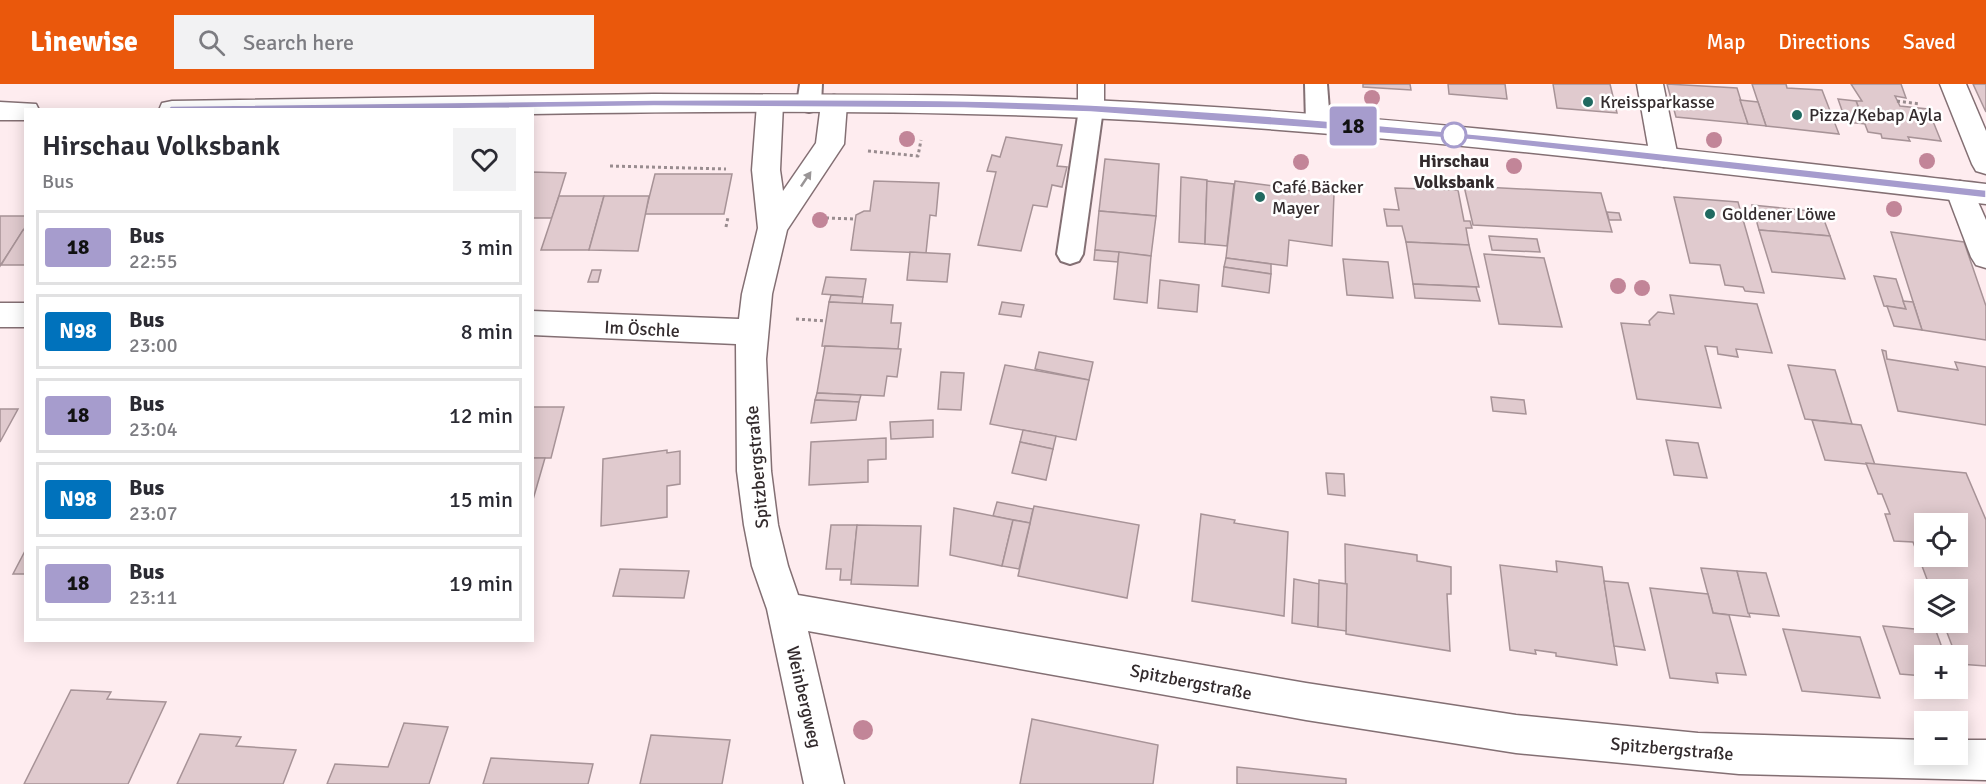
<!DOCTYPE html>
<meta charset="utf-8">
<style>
body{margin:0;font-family:Signika,sans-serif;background:#f2f2f3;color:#2b2b33;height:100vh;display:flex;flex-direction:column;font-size:22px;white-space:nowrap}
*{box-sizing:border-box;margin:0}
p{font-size:20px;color:#7c7c81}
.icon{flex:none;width:33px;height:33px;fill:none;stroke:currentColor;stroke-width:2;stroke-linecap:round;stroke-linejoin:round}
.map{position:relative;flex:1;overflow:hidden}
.sheet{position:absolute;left:24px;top:24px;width:510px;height:534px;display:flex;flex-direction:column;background:#fff;border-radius:0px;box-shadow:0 3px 15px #0003}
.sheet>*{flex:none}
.badge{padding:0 12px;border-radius:4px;font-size:21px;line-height:39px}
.buttons{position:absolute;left:1914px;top:429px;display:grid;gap:12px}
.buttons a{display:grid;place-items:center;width:54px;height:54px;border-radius:0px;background:#fff;box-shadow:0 3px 15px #0003;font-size:30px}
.map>.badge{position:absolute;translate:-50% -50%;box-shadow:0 0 0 3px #fff}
.round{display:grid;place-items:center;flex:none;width:63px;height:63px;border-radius:0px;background:#f2f2f3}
.head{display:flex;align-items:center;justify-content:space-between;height:102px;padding:0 18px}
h1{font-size:28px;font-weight:600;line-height:45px}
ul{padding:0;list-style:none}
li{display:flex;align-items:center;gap:18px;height:75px;margin:0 12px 9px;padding:0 6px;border:3px solid #e1e1e2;border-radius:0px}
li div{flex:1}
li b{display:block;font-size:22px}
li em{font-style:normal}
li .badge{min-width:66px;font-weight:700;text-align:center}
header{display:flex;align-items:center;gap:36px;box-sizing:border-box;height:84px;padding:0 30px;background:#ea580c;color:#fff}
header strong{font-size:28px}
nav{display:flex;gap:33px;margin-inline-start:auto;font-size:21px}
.search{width:420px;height:54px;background:#f2f2f3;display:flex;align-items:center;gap:15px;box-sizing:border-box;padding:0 21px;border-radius:0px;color:#7c7c81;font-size:22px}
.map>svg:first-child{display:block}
.building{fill:#e0cace;stroke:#a79397;stroke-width:1.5;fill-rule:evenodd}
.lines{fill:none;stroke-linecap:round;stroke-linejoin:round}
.lane-casing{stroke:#836f73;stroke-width:4}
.street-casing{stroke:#836f73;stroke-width:3}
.secondary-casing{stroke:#836f73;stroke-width:3}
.path{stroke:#998c8f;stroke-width:3;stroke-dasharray:3 3;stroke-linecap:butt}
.lane{fill:#fff;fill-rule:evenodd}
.street{fill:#fff;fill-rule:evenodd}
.secondary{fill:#fff;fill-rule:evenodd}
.tree{fill:#c28598}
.oneway{fill:#999596}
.line{fill:#a69ccd;stroke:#fff;stroke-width:1.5}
.poi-dot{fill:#206960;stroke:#fff;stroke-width:2}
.stop-dot{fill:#fff;stroke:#a69ccd;stroke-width:3}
.labels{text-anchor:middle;stroke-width:5;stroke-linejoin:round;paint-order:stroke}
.poi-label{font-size:18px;fill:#332b2d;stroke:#fff;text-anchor:start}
.stop-label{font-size:18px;font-weight:bold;fill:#332b2d;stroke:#fff}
.street-label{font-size:18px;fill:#332b2d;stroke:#fff}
</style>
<header>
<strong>Linewise</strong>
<div class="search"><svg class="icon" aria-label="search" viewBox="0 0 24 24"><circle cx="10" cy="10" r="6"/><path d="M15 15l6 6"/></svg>Search here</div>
<nav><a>Map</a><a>Directions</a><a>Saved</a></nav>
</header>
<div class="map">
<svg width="1986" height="700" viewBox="0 0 1986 700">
<rect width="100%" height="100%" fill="#feecef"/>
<g class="building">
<path d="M1363,0H1410L1411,6L1363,3Z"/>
<path d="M1448,0H1505L1507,15L1449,10Z"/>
<path d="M1553,0H1610L1617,29L1557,24Z"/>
<path d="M1667,0L1737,4L1748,40L1676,33Z"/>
<path d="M1752,0H1786L1787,4L1822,6L1839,50L1766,42Z"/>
<path d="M1851,0H1901L1906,14L1895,12L1900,22L1928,25L1941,57L1908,53L1910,57L1882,54L1881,50L1868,48L1856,17H1862Z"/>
<path d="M1973,0H1986V28L1985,26Z"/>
<path d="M1838,15L1856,17L1865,40L1846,38Z"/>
<path d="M1740,16L1758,18L1766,42L1748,40Z"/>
<path d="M1006,53L1062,61L1057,82L1067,83L1062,103L1052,101L1047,123L1033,121L1021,167L978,161L996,88L987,87L992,71L1000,73Z"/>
<path d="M1105,75L1159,80L1156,132L1099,127Z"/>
<path d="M532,88L566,89L552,134H532Z"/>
<path d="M655,90H732L724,130H645Z"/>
<path d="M1181,93L1207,96L1205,160L1179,158Z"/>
<path d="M874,97L939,99L936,132L930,131L926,169L851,166L856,131L864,127H870Z"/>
<path d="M1207,97L1234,100L1227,162L1205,160Z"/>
<path d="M1235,97L1334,110L1332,162L1289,156L1287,182L1226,174Z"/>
<path d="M1464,102L1601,109L1612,148L1473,141Z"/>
<path d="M1395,104L1458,106L1464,137H1470L1472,144H1466L1469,161L1406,158L1402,142H1387L1384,125L1399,126Z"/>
<path d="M559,112H604L589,166H541Z"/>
<path d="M604,112H649L638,167L589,166Z"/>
<path d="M1674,113L1738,118L1764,209L1745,207L1743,203L1725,201L1720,181L1690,179Z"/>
<path d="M1752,121L1821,128L1830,152L1759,146Z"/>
<path d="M1099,127L1156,132L1151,172L1095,166Z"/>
<path d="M1607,128L1619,129L1621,136H1609Z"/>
<path d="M0,132H26V142L0,182Z"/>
<path d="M23,146H26L25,181H1Z"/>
<path d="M1759,146L1830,152L1845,195L1772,188Z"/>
<path d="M1891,148L1964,158L1986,222V256L1922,246Z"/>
<path d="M1489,152L1537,155L1540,168L1492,166Z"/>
<path d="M1406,158L1469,161L1479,203L1413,200Z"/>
<path d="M1095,166L1119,168L1118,178L1094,176Z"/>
<path d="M910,168L950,170L947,198L907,196Z"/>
<path d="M1119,168L1151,172L1147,219L1114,215Z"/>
<path d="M1484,170L1544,174L1562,243L1499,240Z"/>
<path d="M1226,174L1271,180V190L1224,183Z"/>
<path d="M1343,175L1388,178L1393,214L1347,211Z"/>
<path d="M1224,183L1271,190L1269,209L1222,202Z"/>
<path d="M592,186H601L598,198H588Z"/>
<path d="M1874,192L1896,195L1906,225L1884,222Z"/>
<path d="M826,193L866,195L863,213L822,210Z"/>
<path d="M1160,196L1199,201L1197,228L1158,224Z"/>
<path d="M1413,200L1476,203L1480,217L1415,214Z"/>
<path d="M831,211L863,213L862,220L829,218Z"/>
<path d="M1670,211L1757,220L1772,269L1736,265L1738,273L1718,270L1717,263L1705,262L1721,324L1637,315L1621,239L1650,241L1649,237L1658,228L1674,230Z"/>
<path d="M1903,217L1913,218L1922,246L1894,242L1887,222L1906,225Z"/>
<path d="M829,218L893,221L891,239H901L898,265L822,262Z"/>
<path d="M1002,218L1024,221L1021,233L999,230Z"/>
<path d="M825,262L901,265L897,293L887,292L884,312L817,309Z"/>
<path d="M1882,266L1886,267L1887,275L1958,286L1955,278L1986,283V341L1898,327Z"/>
<path d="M1039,268L1093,278L1089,296L1035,285Z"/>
<path d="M1005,281L1089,296L1076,356L990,340Z"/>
<path d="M1788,281L1835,286L1852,340L1805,335Z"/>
<path d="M941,288L964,289L961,326L938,325Z"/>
<path d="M817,309L861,311L859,318L815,316Z"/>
<path d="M1491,313L1524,316L1526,330L1493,327Z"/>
<path d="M815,316L859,318L856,336L811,339Z"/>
<path d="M532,323H564L551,374H532Z"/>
<path d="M0,325H18L0,358Z"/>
<path d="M933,336V353L891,355L890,338Z"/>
<path d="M1812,336L1861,341L1875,381L1825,376Z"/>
<path d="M1023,346L1056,352L1053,365L1020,358Z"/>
<path d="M886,354V375L868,376V398L809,401L811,358Z"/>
<path d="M1666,356L1698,359L1707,394L1674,391Z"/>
<path d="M1020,358L1053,365L1046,396L1012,389Z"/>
<path d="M667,366V369L680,367V400L667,402V433L601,442L603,375Z"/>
<path d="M532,374H545L532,419Z"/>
<path d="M1866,379L1966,389L1986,436V582L1959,580L1943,538H1958V506H1931L1913,458L1894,457L1885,430H1890L1882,410H1878ZM1924,440H1958V472H1924Z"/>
<path d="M1326,389L1344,390L1345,412L1328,410Z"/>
<path d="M997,418L1033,425L1030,439L993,432Z"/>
<path d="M1034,422L1139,441L1127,514L1018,492Z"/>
<path d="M954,424L1013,436L1002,482L950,471Z"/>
<path d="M1201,430L1235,436L1234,439L1288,448L1284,532L1192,517Z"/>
<path d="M1013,436L1030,439L1019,485L1002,482Z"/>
<path d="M831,441H857L852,496H840L841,485H826Z"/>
<path d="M857,441L921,442L918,502L851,500Z"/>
<path d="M1345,460L1417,471V477L1451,483V510H1447L1450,567L1346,550Z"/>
<path d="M26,465V490H13Z"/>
<path d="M1556,477L1602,483L1617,581L1556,572V569L1535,566L1536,570L1510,566L1500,481L1557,488Z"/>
<path d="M1701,484L1737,487L1750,533L1713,529Z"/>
<path d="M620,485L689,487L684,514L613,512Z"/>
<path d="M1737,487L1766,489L1779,532L1748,529Z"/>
<path d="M1294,495L1320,500L1318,543L1292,539Z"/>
<path d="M1319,496L1347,500L1346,547L1318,543Z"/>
<path d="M1604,497L1628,499L1645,566L1614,562Z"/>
<path d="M1650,504L1708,510L1713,529L1729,531L1746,591L1716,589L1718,599L1670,594Z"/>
<path d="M1883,542L1936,547L1945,572H1924V592L1900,590Z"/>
<path d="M1783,545L1860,553L1880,614L1802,607Z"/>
<path d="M71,606L111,608L107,615L166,618L128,700H24Z"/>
<path d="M1032,635L1158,661L1153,700H1020Z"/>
<path d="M404,639L448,643L429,700H327L335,680L388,683Z"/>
<path d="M200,650L241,653L236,662L296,666L283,700H177Z"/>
<path d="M651,651L730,656L722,700H640Z"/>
<path d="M491,674L593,680L588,700H483Z"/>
<path d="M1237,683L1346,695V700H1237Z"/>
</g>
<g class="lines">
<g class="lane-casing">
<g id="lane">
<path d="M800,0H822L821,20L817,26L809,28L801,26L797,20Z"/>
<path d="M1305,0H1327L1330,39L1326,45L1318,47L1310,45L1306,39Z"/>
<path d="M1091,17L1099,19L1103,25L1083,170L1079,177L1070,180L1061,177L1057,170L1079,25L1083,19Z"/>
</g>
</g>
<g class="street-casing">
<g id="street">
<path d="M1078,0H1104V25L1101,32L1091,34L1081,32L1078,25Z"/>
<path d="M1637,0H1663L1678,73L1674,80L1664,83L1654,80L1650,73Z"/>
<path d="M1940,0H1966L1986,47V90L1976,87L1972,80Z"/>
<path d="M770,11L779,13L783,20L780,86L783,107L816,59L821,20L825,13L834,11L843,13L847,20L844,60L787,146L772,210L766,275L771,387L778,441L788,482L798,511L1306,599L1516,631L1698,649L1924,656V670H1958V656H1986V696L1739,690L1516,669L1306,636L808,547L844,700H804L767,525L752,482L744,441L737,387L736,260L532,251V227L739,235L742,210L758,144L752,86L757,20L761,13Z"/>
<path d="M1960,97L1970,100L1986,136V184L1976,181L1971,173L1946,107L1950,100Z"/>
<rect x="0" y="219" width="26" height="24"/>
</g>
</g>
<g class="secondary-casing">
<g id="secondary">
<path d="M654,10C799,11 945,9 1090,16C1390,30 1688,66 1986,100V120C1688,86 1389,48 1089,34C904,26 718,27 532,30V26H159L162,19L172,17Z"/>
<path d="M0,18L36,20L39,26H26V36H0Z"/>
</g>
</g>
<g class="path">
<path d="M1897,17L1920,20"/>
<path d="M868,67L918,72L921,56"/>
<path d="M610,82L726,85"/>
<path d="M826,134L856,135"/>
<path d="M726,143L728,133"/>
<path d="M796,235L826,237"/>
</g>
<use href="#lane" class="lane"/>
<use href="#street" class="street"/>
<use href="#secondary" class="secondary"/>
</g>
<g class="tree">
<circle cx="1372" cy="14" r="8"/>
<circle cx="907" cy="55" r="8"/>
<circle cx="1714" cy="56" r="8"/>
<circle cx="1927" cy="77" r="8"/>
<circle cx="1301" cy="78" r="8"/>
<circle cx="1514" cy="82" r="8"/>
<circle cx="1894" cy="125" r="8"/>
<circle cx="820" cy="136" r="8"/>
<circle cx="1618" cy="202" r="8"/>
<circle cx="1642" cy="204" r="8"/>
<circle cx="863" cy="646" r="10"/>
</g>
<defs><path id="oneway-solid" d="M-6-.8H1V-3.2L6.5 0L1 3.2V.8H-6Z" transform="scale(1.5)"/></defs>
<use class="oneway" href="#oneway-solid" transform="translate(806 95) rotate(-56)"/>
<path class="line" d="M654,16C800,16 946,14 1091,21C1390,36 1688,73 1986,106V114L1474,56L1091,28L964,24L654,22L171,29L166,26L171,22Z"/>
<g class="poi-dot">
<circle cx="1588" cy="18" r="6"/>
<circle cx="1797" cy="31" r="6"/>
<circle cx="1260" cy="113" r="6"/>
<circle cx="1710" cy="130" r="6"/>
</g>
<circle class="stop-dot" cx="1454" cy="51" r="12"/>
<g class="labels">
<g class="poi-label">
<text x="1600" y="24">Kreissparkasse</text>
<text x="1809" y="37">Pizza/Kebap Ayla</text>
<text x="1272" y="109">Café Bäcker<tspan x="1272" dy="21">Mayer</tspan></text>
<text x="1722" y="136">Goldener Löwe</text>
</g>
<g class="stop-label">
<text x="1454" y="83">Hirschau<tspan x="1454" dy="21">Volksbank</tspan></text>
</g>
<g class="street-label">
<text transform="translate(642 245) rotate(3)" y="6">Im Öschle</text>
<text transform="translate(757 383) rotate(-95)" y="6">Spitzbergstraße</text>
<text transform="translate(1191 598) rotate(11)" y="6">Spitzbergstraße</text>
<text transform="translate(804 613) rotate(77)" y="6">Weinbergweg</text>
<text transform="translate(1672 665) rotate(5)" y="6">Spitzbergstraße</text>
</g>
</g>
</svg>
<div class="buttons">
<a><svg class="icon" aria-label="locate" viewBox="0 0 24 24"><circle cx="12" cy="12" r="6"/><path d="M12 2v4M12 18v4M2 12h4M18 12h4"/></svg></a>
<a><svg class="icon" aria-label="layers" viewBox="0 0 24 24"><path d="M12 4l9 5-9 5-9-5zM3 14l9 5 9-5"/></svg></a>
<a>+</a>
<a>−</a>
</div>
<b class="badge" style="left:1353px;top:42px;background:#a69ccd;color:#111">18</b>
<section class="sheet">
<div class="head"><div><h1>Hirschau Volksbank</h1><p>Bus</p></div><a class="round"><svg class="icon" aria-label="heart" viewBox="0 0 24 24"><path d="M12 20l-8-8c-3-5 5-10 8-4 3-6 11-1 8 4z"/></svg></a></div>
<ul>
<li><span class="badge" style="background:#a69ccd;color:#111">18</span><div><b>Bus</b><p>22:55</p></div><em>3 min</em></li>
<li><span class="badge" style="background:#0072bc;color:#fff">N98</span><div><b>Bus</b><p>23:00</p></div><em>8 min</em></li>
<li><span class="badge" style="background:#a69ccd;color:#111">18</span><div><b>Bus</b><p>23:04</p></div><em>12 min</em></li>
<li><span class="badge" style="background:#0072bc;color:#fff">N98</span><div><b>Bus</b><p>23:07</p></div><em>15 min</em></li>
<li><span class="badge" style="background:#a69ccd;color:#111">18</span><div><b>Bus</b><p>23:11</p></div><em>19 min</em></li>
</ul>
</section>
</div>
